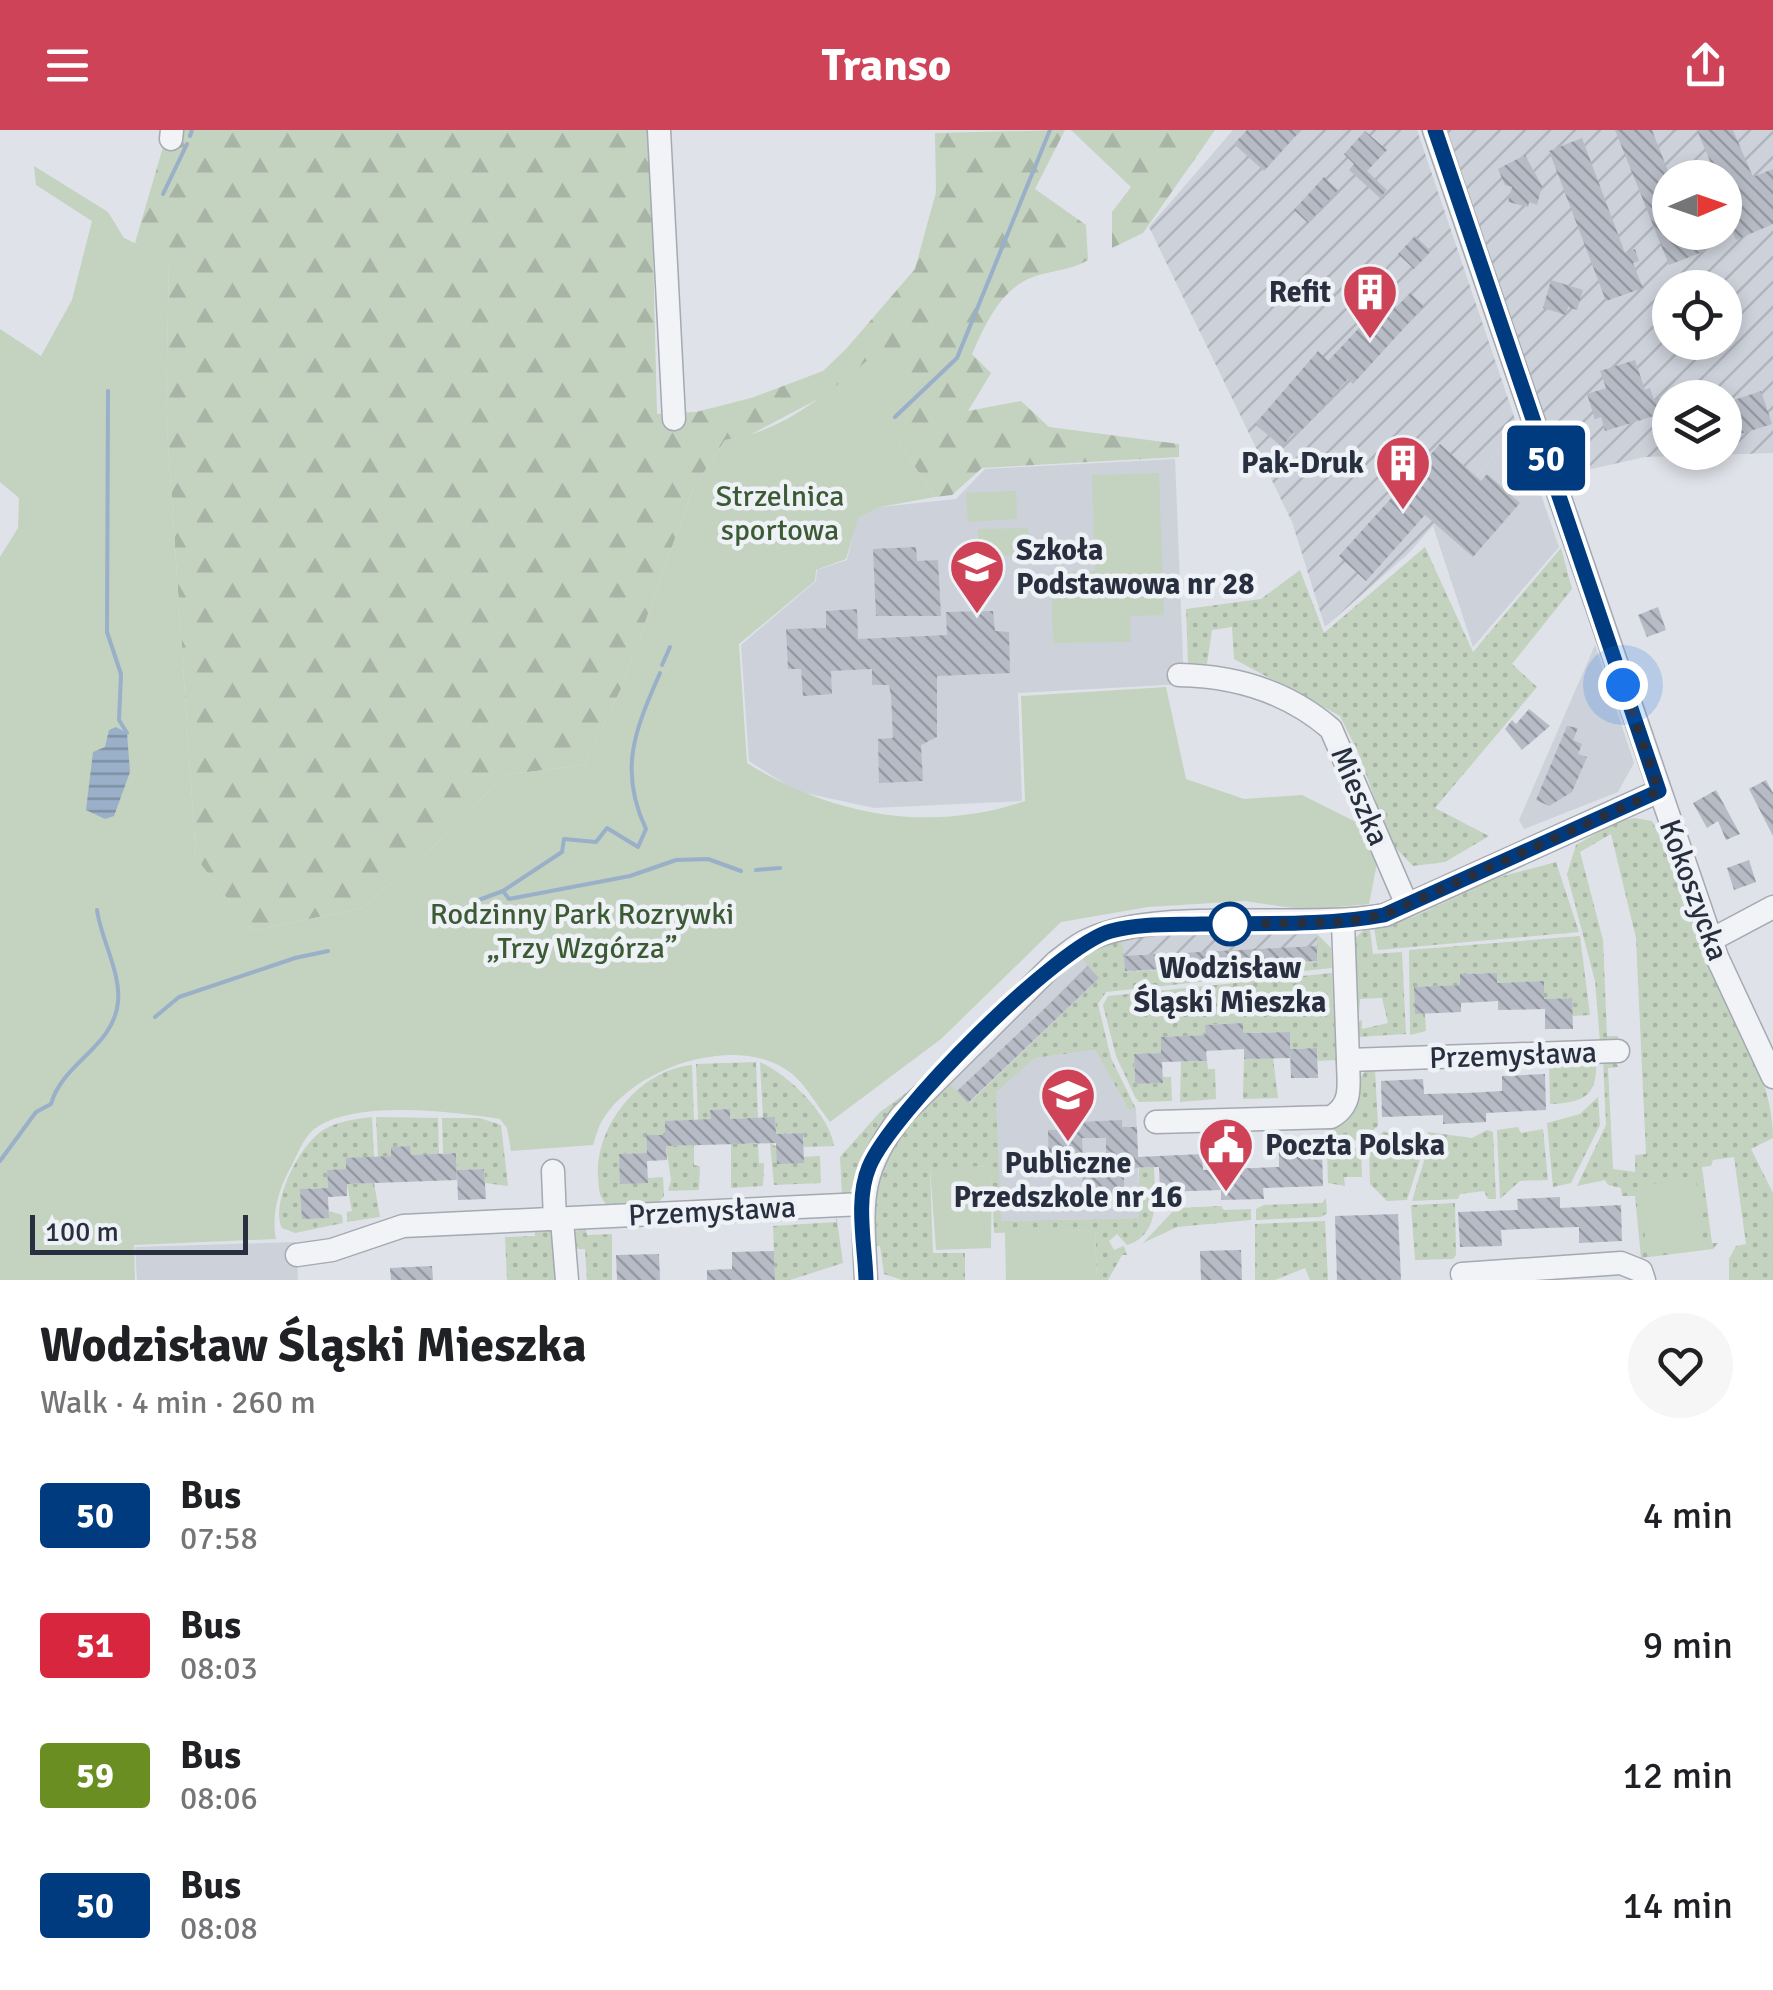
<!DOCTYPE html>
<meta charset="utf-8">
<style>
body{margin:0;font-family:Signika,sans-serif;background:#f6f6f6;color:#202124;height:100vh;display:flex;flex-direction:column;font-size:38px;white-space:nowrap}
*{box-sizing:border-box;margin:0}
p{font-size:32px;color:#757577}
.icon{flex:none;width:55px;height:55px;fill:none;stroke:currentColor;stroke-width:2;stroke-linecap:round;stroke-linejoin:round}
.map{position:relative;height:1150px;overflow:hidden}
.panel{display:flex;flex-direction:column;background:#fff;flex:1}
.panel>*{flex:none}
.badge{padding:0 20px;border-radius:8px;font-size:35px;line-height:65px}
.needle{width:65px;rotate:88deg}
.controls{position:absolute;left:1652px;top:30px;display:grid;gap:20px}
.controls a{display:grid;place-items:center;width:90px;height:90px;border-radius:50%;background:#fff;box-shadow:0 5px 15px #0003;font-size:50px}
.scale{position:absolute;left:30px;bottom:25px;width:218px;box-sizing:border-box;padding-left:10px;border:5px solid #28303f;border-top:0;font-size:28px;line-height:35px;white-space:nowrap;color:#28303f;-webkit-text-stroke:8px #eef1f6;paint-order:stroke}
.you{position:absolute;width:50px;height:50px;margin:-25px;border:8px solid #fff;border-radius:50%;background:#1a73e8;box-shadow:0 0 0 15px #1a73e833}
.map>.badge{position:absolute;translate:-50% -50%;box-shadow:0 0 0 5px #fff}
.round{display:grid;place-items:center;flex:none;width:105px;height:105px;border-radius:52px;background:#f6f6f6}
.headline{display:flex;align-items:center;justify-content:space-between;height:170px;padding:0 40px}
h1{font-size:48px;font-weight:700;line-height:75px}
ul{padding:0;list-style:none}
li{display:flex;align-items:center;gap:30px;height:130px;padding:0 40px}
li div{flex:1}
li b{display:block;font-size:38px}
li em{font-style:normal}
li .badge{min-width:110px;font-weight:700;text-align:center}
header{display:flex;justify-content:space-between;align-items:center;height:130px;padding:0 40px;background:#ce4358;color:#fff;font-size:45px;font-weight:700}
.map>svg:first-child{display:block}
.built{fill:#cdd1da}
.industrial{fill:url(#industrial-furrows);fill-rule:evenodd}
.grass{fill:url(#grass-dots)}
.forest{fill:url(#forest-firs)}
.park{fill:#c4d2c0}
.water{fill:url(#water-rules)}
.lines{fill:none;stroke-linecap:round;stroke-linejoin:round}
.stream{stroke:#99b0c8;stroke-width:4}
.building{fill:url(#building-back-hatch);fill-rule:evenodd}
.minor-casing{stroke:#a4a9b2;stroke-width:25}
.minor{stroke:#f1f3f6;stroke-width:22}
.line-casing{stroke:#fff;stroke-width:22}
.line{stroke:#003b80;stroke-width:15}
.walk{stroke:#28303f;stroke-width:10;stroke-dasharray:0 18}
.stop-dot{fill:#fff;stroke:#003b80;stroke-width:5}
.labels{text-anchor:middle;stroke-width:9;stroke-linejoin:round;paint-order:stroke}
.poi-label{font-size:30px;font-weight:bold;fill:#28303f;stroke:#eef1f6;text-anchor:end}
.park-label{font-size:30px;fill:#3c5b35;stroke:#eef1f6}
.street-label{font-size:30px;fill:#28303f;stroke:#eef1f6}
.stop-label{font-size:30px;font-weight:bold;fill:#28303f;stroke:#eef1f6}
</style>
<header><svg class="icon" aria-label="menu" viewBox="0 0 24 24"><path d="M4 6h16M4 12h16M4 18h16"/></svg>Transo<svg class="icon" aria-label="share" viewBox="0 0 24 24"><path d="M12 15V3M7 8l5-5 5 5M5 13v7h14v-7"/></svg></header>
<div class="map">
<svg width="1773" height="1150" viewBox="0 0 1773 1150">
<defs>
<pattern id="industrial-furrows" width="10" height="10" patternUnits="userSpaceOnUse" patternTransform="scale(2.5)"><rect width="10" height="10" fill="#cdd1da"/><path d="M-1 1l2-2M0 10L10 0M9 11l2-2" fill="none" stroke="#b0b4bc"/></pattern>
<pattern id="grass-dots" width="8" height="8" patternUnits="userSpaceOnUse" patternTransform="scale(2.5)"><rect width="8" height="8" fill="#c4d2c0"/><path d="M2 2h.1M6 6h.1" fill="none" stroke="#a8b5a6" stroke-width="1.8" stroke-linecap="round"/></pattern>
<pattern id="forest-firs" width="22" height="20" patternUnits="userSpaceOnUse" patternTransform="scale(2.5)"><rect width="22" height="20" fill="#c4d2c0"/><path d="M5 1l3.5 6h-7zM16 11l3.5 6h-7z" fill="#a8b5a6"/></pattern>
<pattern id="water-rules" width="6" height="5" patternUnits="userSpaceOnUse" patternTransform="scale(2.5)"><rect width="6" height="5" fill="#99b0c8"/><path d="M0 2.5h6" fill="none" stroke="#7d90a4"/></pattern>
<pattern id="building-back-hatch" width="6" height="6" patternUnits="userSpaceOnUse" patternTransform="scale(2.5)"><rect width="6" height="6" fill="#b6bbc5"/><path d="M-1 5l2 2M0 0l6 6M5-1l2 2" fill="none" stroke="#9498a1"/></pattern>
</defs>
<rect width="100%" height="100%" fill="#dfe2e8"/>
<g class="built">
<path d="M1518,298L1559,417L1473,517L1433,396Z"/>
<path d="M1175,329L1184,554L1018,563L1022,671L874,678L796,661L749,631L741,515L816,451L817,440L847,430L857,388L880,377L956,369L985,339Z"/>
<path d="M1595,515L1634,633L1618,662L1524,699L1519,690Z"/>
<path d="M1095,920L1129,980L1136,979L1140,1088L1000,1091L996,963L1035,928Z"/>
<path d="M296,1112L298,1150H137L135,1117Z"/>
</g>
<g class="industrial">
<path d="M1233,0H1417L1518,298L1409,423L1325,497L1292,392L1149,97Z"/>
<path d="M1447,0H1773V323L1645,327L1587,340L1566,353ZM1670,48H1725V102H1670ZM1670,158H1725V212H1670ZM1670,268H1725V322H1670Z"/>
<path d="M1302,799L1303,804H1317L1318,832L1124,842L1122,806Z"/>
<path d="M1078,824L1100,849L968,973L947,951Z"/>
</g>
<g class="grass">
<path d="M1425,417L1473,522L1561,418L1572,459L1512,534L1537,557L1435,678L1489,706L1445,732L1413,736L1391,713L1358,622L1340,586L1234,529L1232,497L1212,500L1207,534L1188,533L1186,479L1261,469L1300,440L1324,503Z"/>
<path d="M1635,688L1652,691C1671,728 1683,772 1700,813C1725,875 1773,941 1773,1008L1751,1019L1773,1063V1150H1729V1129L1736,1116L1746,1114L1734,1027L1713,1030L1711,1036L1702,1037L1712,1113H1718L1713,1119L1641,1128L1635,1066H1622L1621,1058L1608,1055L1605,1050L1577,1056L1606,995L1603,929L1614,930L1619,937L1608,938L1613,1039L1635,1042V1025L1646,1024L1636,808L1611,704L1580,722L1603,810L1607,906H1618V910L1600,912L1595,851L1567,744L1576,715L1618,691Z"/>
<path d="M1556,732L1579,802L1378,820L1374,798L1413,787L1499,747Z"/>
<path d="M1365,799L1370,800L1373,824L1402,822L1406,904L1357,907V892L1362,890V899L1388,893L1382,868L1360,869L1359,884L1353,810Z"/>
<path d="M1317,804L1331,818L1332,838L1106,862L1098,874L1111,928L1136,979L1129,980L1095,920L1035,928L996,963L1001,1091L1139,1088V1038L1154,1037C1155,1065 1161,1105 1127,1115L1117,1104L1109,1111L1114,1120L1124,1116L1127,1125H1122L1108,1150H1097L1095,1100L994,1103L991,1036L930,1039L933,1123H965V1150H902L884,1144L880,1116H875L874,1050L887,1018L947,951L969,973L1099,849L1078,824L1122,806L1125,842L1317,832Z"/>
<path d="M1580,806L1590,885L1572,886L1571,868L1544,869L1543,851L1497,853L1496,843L1460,844V855L1414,857L1415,883L1425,884L1426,901L1410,905L1409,820Z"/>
<path d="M1332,843L1336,930L1318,931L1317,918L1290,919L1289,902L1243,903L1242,893L1206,895V905L1161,907V923L1134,924L1135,954L1162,953V947H1171L1172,971L1139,972L1135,967L1116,926L1103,875L1108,866Z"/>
<path d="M1273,928L1278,968L1243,969L1244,929Z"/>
<path d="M1596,929C1598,965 1585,973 1550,974L1549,931Z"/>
<path d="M1207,931L1208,939H1215L1216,969L1180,972L1181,932Z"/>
<path d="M756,932L758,988L730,989L729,979L711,980V989L698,990L696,934Z"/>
<path d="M760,932C788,944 830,985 834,1016L804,1017L803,1003L776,1004L775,988H763Z"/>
<path d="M692,935L694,990L665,991V1005L646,1006L647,1023L619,1024L648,1048L663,1047L664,1066L659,1072L606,1074C598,1065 599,1058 598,1045C596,996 639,940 692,935Z"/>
<path d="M1366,940H1375L1378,996L1361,1010L1328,1011L1327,995Z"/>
<path d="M917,955L860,1038L850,1062L842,1066L840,1027L880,982Z"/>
<path d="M1598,967L1600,995L1571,1053L1553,1057L1547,993L1580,984Z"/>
<path d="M372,987L374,1027L346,1039L327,1040L328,1058L301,1059L329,1088V1081L342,1085L343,1093L295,1103L282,1098C270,1072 301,1012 325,999C339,991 356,989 372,987Z"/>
<path d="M376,987L438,988L439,1024L411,1025L410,1016L392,1017L391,1026L378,1027Z"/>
<path d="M442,988H480L501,995L508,1056L485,1053L484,1039L457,1040L456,1023H443Z"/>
<path d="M1518,997L1521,1003L1543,999L1548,1050L1520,1051L1500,1069L1497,1000Z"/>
<path d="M1487,1000L1493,1002L1496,1069H1488L1484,1061L1460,1064L1458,1069L1412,1071L1426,1024L1428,1002L1472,1008Z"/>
<path d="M1384,1001L1400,1006L1421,1003L1422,1023L1407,1070L1387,1071L1370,1054L1369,1014Z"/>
<path d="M770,1013L804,1033V1027L820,1026L821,1053L774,1055Z"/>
<path d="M731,1014H758L759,1033H764L763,1056L731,1058Z"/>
<path d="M694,1015V1035L700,1036L699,1060L668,1061L671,1050L666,1016Z"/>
<path d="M1361,1018L1362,1047H1344L1345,1056L1328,1053L1327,1019Z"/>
<path d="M374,1053L380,1087L347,1092V1082L352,1081L347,1054Z"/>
<path d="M1326,1068L1327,1083L1321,1087L1256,1090V1079L1264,1075L1322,1073Z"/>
<path d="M1455,1073L1456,1125L1453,1129L1415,1130L1411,1075Z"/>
<path d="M1221,1076L1224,1080L1251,1079V1090L1177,1097L1143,1113L1176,1078Z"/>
<path d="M836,1083L843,1133L790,1150H775L773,1096L836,1092Z"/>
<path d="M1325,1091L1328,1150H1310L1305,1138L1275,1150H1255V1094Z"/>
<path d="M535,1096L547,1098L555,1108L558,1150H507L505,1107L535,1106Z"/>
<path d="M585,1096L587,1105L612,1104V1150H587L585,1119H571L572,1104Z"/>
</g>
<g class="forest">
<path d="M168,0H650L657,284L696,282L751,268L823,241L846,219L915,139L936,62L935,3L1065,0L1035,59L1086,95L1088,130C1067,143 1040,140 1021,153C996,168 983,200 972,224L991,243L968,281L1021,271L1049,297L1179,314V327L982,338L952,365L935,367L891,301L822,267L746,307L725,310L692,361L622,557L584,635L503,645L459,694L362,778L252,801L196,728L166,283L169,130L135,113Z"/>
<path d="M1071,0H1215L1143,103L1112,118V82L1131,57Z"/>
</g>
<g class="park">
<path d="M34,36L108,82L124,108L169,129L166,283L196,728L252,801L362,778L459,694L503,645L584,635L622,557L692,361L725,310C783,303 831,260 875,224L921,255L891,301L935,367L880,377L858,388L846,429L816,440L815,451L739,514L747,633C830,685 930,704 1025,671L1021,566L1166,557L1186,649L1244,669L1302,665L1362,695L1377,733L1369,774L1307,780L1244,771L1148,777L1061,792L941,909L830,992C818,977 806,955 791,943C741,903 639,935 605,986C599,994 596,1006 593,1015L511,1021L507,998L500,989C452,982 349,968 311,1002C303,1010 297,1025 292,1035C279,1057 271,1085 276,1109L134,1115L135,1150H0V427L18,398L19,368L0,352V199L41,226L72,170L92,91L36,55Z"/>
<path d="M1159,343L1164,485L1130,486L1131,512L1053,513L1051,443L1095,441L1092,345Z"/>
<path d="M1016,361L1017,389L968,392L966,363Z"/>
<path d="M1028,398L1029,425L978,426V399Z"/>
<path d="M992,1036L991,1118L936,1120L930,1038Z"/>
<path d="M1696,1049L1704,1119L1647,1125L1640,1055Z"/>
<path d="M1095,1100L1097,1150H1006L1005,1102Z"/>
</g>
<path class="water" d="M116,597L127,603L130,642L114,686L105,689L86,680L93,622L105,617L109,600Z"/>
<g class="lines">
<g class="stream">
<path d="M190,6L192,0"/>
<path d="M163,64L187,14"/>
<path d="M108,261L107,502L121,544L119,590L127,603"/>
<path d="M895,287L957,228L1050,0"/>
<path d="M662,535L670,517"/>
<path d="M756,740L780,738"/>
<path d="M503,761L509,769L630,746L676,730L708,729L741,741"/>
<path d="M476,771L503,761L562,722L564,709L596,712L607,698L638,717L646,699C618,640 635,600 660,543"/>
<path d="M155,887L179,867L295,828L328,821"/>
<path d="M0,1031L36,982L51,974C62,933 114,917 118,872C121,843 101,809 97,780"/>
</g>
</g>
<g class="building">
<path d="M1247,0H1301L1264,41L1234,14Z"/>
<path d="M1615,0H1652L1670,46V102H1697L1705,121L1669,135Z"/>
<path d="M1697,0H1733L1753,47L1773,39V94L1736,110L1726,85L1731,82L1725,67V48H1717Z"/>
<path d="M1365,1L1387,20L1367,41L1387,60L1380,68L1349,40L1354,34L1344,24Z"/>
<path d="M1582,8L1625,123L1635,119L1639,131L1633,133L1643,158L1606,171L1549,21Z"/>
<path d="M1525,25L1542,56L1537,75L1529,72L1528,77L1508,72L1512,57L1505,55L1498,39Z"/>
<path d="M1324,47L1338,60L1308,93L1294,80Z"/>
<path d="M1415,106L1431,121L1414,139L1398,124Z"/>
<path d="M1551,150L1583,160L1577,180L1568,177L1566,185L1543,178Z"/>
<path d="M1410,163L1424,176L1353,254L1348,249L1297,305L1294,302L1282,317L1255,294L1318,221L1328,231L1387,168L1397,177Z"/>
<path d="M1635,230L1645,260L1650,258L1654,270L1670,265V281L1605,301L1601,287L1595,289L1587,264L1606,258L1600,241Z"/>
<path d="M1761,261L1772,294L1725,309V273Z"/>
<path d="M1440,314L1481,351L1487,344L1520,373L1473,427L1425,385L1366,451L1339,426Z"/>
<path d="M916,417L917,431L938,430L941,486H876L873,419Z"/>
<path d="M1658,477L1666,500L1647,507L1638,485Z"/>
<path d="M857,479L858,509L947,505L946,482L993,481L995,501L1009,502L1010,543L937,546V607L921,615L923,651L879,653L878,609L893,608L891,566L889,555H872V539L831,541L832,564L803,566L801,539H788L786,499L826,498V481Z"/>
<path d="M1529,579L1550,596L1522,620L1505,599L1512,590L1516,594Z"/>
<path d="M1567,596L1578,598L1573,610L1582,614L1578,624L1587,627L1572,662L1549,676L1536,670Z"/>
<path d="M1766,650L1773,663V706L1749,659Z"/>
<path d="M1716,660L1740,704L1726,710L1718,691L1707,698L1693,673Z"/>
<path d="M1749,730L1756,752L1734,760L1727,738Z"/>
<path d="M1317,816V831L1125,841L1124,826Z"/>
<path d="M1089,837L1099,848L968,973L957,961Z"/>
<path d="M1497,843V853L1544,851V869L1572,868L1573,899H1545V879L1498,880V871L1461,873V882L1415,884L1414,857L1460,855V844Z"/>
<path d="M1243,893V903L1290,902V928L1244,929V919L1206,921L1207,931L1162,932L1163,953L1135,954L1134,924L1161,923V907L1206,905L1205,895Z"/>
<path d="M1317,918L1318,948H1291L1290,919Z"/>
<path d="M1545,944L1546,980L1486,983V992L1443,994V985L1382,987L1381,951L1423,949L1424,964L1467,963L1502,961V946Z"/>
<path d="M730,979V989L775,987L776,1004L803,1003L804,1033L777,1034L776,1013L666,1016L667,1030L647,1031L648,1053L620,1054L619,1024L647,1023L646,1005H665V991L711,989L710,980Z"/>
<path d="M1122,990V997H1137L1138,1027L1202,1024L1203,1040L1279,1037V1021L1322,1020L1323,1056L1263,1058L1264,1069L1221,1070V1060L1160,1062L1159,1037L1124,1038V1063L1083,1064L1082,1040L1049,1041L1048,1000L1081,999L1080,992ZM1082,1008H1106V1031L1083,1032Z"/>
<path d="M410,1016L411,1025L456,1023L457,1050L347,1054V1066L328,1067L329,1088L302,1089L300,1059L328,1058L327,1040L346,1039V1028L391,1026V1017Z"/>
<path d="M484,1039L486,1069L458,1070L457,1040Z"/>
<path d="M1560,1067V1078L1621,1075L1622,1111L1579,1113V1097L1545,1098L1501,1100L1502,1116L1460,1117L1458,1082L1518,1080L1517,1069Z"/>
<path d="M1398,1084L1401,1150H1337L1335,1086Z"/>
<path d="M1241,1120L1242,1150H1201L1200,1121Z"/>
<path d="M774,1121L775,1150H707V1140L732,1139V1122Z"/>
<path d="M659,1124L660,1150H617L616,1125Z"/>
<path d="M432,1136L433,1150H391L390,1138Z"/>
</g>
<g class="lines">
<g class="minor-casing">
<g id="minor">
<path d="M659,0L674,289"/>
<path d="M1434,0L1717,827L1773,947"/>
<path d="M171,9L172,0"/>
<path d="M1179,545C1236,546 1287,561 1331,599L1407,775"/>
<path d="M1343,792L1348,930L1618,921"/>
<path d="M1711,810L1773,777"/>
<path d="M1156,992L1331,987C1354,974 1348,953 1348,930"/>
<path d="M553,1041L555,1090"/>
<path d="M562,1090L567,1150"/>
<path d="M297,1125L332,1120L403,1096L863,1074"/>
<path d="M1462,1144L1621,1133L1641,1141L1644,1150"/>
<path d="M866,1150C863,1076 855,1046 902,985L1056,832C1066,825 1076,815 1088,810C1159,776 1299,800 1385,785L1659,661"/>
</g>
</g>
<use href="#minor" class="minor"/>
</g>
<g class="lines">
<g class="line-casing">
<path id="line" d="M866,1150C865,1115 855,1070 869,1037C890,984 1058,815 1111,801C1141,793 1172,795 1202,794C1263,793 1325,796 1384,785L1659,661L1435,0"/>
</g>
<use href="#line" class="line"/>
<path class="walk" d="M1230,794L1343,792L1384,785L1659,661L1623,555"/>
</g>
<defs>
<g id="building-pin" transform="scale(2.875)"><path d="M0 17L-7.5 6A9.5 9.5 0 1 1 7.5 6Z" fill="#ce4358" stroke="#eef1f6"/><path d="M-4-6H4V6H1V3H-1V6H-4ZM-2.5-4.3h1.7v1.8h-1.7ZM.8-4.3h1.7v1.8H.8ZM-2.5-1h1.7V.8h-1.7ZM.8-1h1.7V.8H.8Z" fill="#fff"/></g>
<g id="school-pin" transform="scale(2.875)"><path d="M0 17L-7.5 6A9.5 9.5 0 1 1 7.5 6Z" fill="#ce4358" stroke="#eef1f6"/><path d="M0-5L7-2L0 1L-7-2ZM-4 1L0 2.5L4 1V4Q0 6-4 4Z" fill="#fff"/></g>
<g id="civic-pin" transform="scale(2.875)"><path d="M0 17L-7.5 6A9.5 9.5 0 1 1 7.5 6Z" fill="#ce4358" stroke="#eef1f6"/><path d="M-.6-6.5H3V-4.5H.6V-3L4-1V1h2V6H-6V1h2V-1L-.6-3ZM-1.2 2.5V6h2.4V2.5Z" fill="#fff"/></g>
</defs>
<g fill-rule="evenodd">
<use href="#building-pin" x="1370" y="162"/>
<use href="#building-pin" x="1403" y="333"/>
<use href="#school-pin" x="977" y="437"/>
<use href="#school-pin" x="1068" y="965"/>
<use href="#civic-pin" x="1226" y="1015"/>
</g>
<circle class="stop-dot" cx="1230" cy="794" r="20"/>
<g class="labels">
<g class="poi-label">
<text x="1331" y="172">Refit</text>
<text x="1364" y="343">Pak-Druk</text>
<text x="1016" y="430" text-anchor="start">Szkoła<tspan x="1016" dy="34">Podstawowa nr 28</tspan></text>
<text x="1265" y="1025" text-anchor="start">Poczta Polska</text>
<text x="1068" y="1043" text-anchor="middle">Publiczne<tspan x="1068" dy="34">Przedszkole nr 16</tspan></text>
</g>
<g class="park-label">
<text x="780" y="376">Strzelnica<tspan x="780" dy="34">sportowa</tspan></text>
<text x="582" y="794">Rodzinny Park Rozrywki<tspan x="582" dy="34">„Trzy Wzgórza”</tspan></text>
</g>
<g class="street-label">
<text transform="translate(1360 666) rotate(67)" y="10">Mieszka</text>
<text transform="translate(1694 760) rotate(70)" y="10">Kokoszycka</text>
<text transform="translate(1513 925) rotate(-2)" y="10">Przemysława</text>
<text transform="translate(712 1081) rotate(-3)" y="10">Przemysława</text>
</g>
<g class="stop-label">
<text x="1230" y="848">Wodzisław<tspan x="1230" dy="34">Śląski Mieszka</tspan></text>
</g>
</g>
</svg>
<div class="controls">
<a><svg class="needle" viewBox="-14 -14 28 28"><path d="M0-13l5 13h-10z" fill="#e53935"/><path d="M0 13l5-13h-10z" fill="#757577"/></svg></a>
<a><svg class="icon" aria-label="locate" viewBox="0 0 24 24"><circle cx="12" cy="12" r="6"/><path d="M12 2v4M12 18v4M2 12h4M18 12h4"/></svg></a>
<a><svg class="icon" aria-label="layers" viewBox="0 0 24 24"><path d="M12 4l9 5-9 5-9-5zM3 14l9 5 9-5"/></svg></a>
</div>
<div class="scale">100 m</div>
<div class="you" style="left:1623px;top:555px"></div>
<b class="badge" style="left:1546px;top:328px;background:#003b80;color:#fff">50</b>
</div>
<section class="panel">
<div class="headline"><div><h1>Wodzisław Śląski Mieszka</h1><p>Walk · 4 min · 260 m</p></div><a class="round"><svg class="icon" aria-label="heart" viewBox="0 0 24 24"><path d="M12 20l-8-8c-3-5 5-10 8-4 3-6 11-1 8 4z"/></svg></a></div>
<ul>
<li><span class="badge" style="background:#003b80;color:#fff">50</span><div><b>Bus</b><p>07:58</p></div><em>4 min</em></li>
<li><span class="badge" style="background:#d7263d;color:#fff">51</span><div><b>Bus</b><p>08:03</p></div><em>9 min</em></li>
<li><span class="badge" style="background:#6b8e23;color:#fff">59</span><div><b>Bus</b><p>08:06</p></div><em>12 min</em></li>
<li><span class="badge" style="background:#003b80;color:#fff">50</span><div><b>Bus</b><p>08:08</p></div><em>14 min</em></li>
</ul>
</section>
